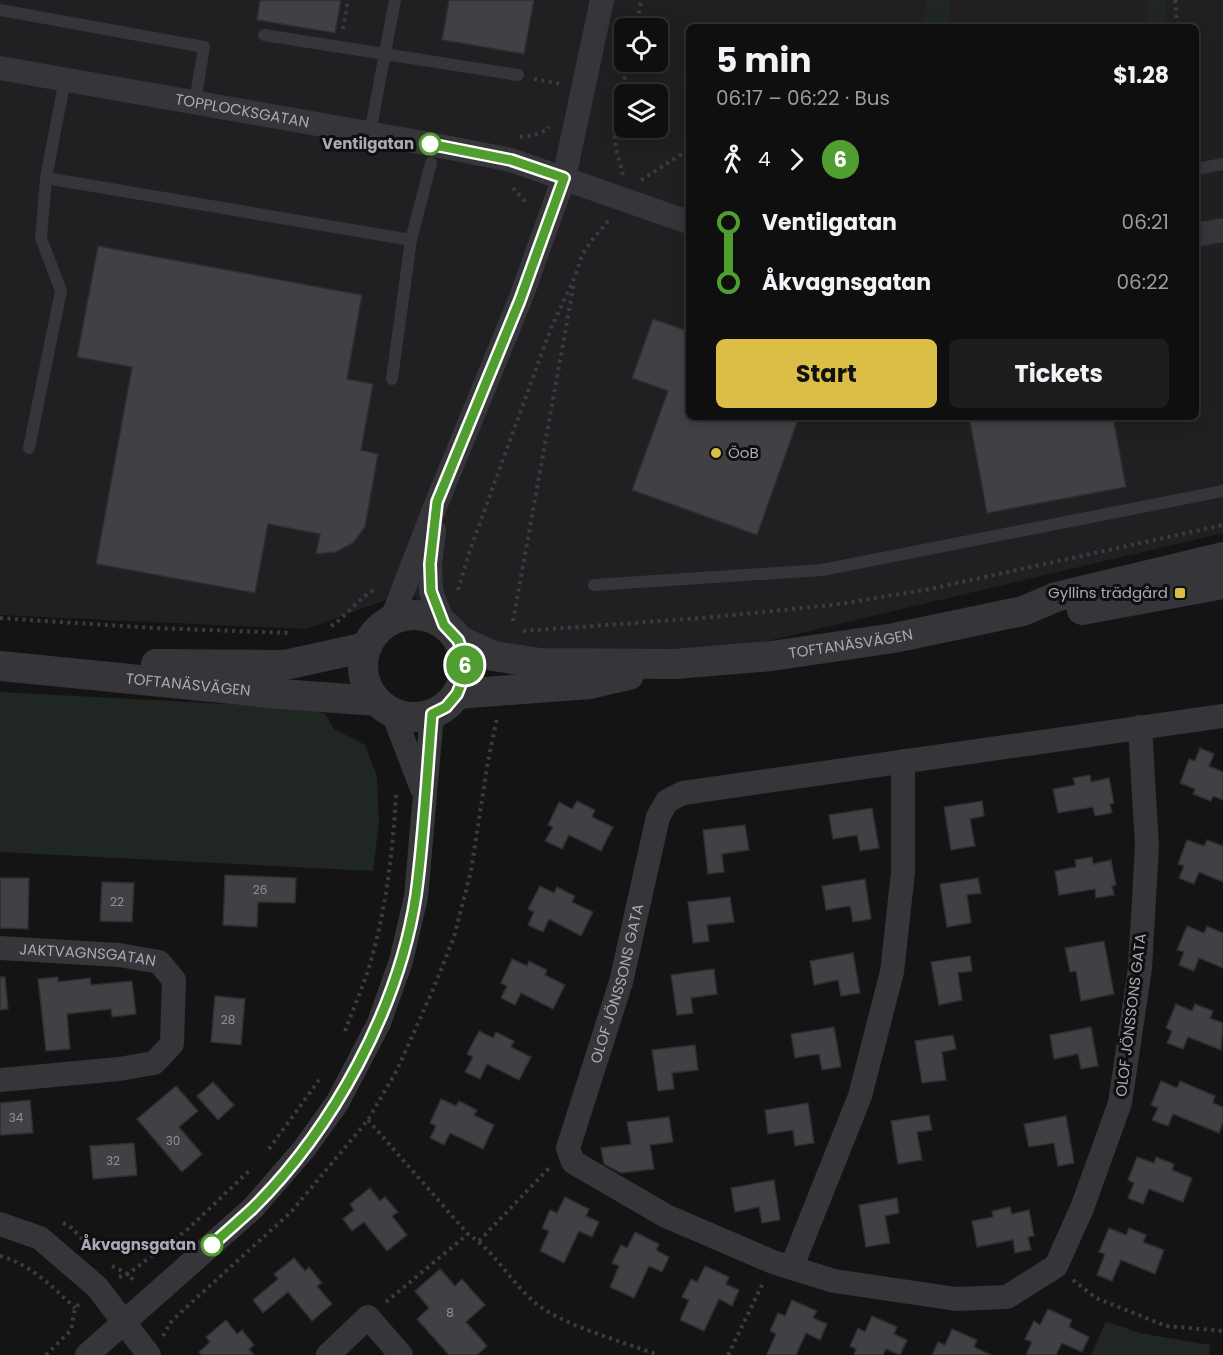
<!DOCTYPE html>
<meta charset="utf-8">
<style>
body{margin:0;font-family:Poppins,sans-serif;background:#1d1d1e;color:#f1f3f6;height:100vh;display:flex;flex-direction:column;font-size:22px;white-space:nowrap}
*{box-sizing:border-box;margin:0}
p{font-size:20px;color:#9b9c9f}
.icon{flex:none;width:33px;height:33px;fill:none;stroke:currentColor;stroke-width:2;stroke-linecap:round;stroke-linejoin:round}
.map{position:relative;flex:1;overflow:hidden}
.sheet{position:absolute;left:686px;top:24px;width:513px;height:396px;display:flex;flex-direction:column;background:#0f0f10;border-radius:9px;box-shadow:0 3px 15px #0003,0 0 0 2px #2f2f30}
.sheet>*{flex:none}
.badge{padding:0 12px;border-radius:20px;font-size:21px;line-height:39px}
.buttons{position:absolute;left:614px;top:18px;display:grid;gap:12px}
.buttons a{display:grid;place-items:center;width:54px;height:54px;border-radius:9px;background:#0f0f10;box-shadow:0 3px 15px #0003,0 0 0 2px #2f2f30;font-size:30px}
.map>.badge{position:absolute;translate:-50% -50%;box-shadow:0 0 0 3px #fff}
.legs{display:flex;align-items:center;gap:9px;height:66px;padding:0 30px;font-size:20px}
.legs p{margin-inline-start:auto}
.headline{display:flex;align-items:center;justify-content:space-between;height:102px;padding:0 30px}
h1{font-size:33px;font-weight:700;line-height:45px}
.action{display:flex;gap:12px;margin-top:auto;padding:12px 30px}
.action a{flex:1;height:69px;border-radius:9px;background:#dbbe45;color:#111;font-size:24px;font-weight:700;line-height:69px;text-align:center}
.action a+a{background:#1d1d1e;color:#f1f3f6}
ul{padding:0 30px;list-style:none}
li{display:flex;align-items:center;gap:21px;height:60px;font-size:22px}
li i{display:grid;place-items:center;width:9px;height:100%;margin:0 8px;background:currentColor}
li i::after{content:'';width:15px;height:15px;margin:-8px;border:4px solid;border-radius:50%;background:#0f0f10}
li p{margin-inline-start:auto}
li:first-child i{background:linear-gradient(#0000 50%,currentColor 0)}
li:last-child i{background:linear-gradient(currentColor 50%,#0000 0)}
.map>svg:first-child{display:block}
.built{fill:#202022;fill-rule:evenodd}
.green{fill:#202722}
.building{fill:#414145;stroke:#2e2e31;stroke-width:1.5}
.lines{fill:none;stroke-linecap:round;stroke-linejoin:round}
.path{stroke:#3b3c40;stroke-width:4;stroke-dasharray:3 4.5;stroke-linecap:butt}
.service{stroke:#35353a;stroke-width:12}
.minor{stroke:#35353a;stroke-width:24}
.tertiary{stroke:#35353a;stroke-width:30}
.line-1-casing{stroke:#fff;stroke-width:14}
.line-1{stroke:#509e2f;stroke-width:9}
.stop-1-dot{fill:#fff;stroke:#509e2f;stroke-width:3}
.poi-dot{fill:#dbbe45;stroke:#0f0f10;stroke-width:2}
.labels{text-anchor:middle;stroke-width:6;stroke-linejoin:round;paint-order:stroke}
.number-label{font-size:12px;fill:#8e8f98}
.street-label{font-size:15px;fill:#a7a9b4;stroke:#0f0f10}
.stop-label{font-size:15px;font-weight:bold;fill:#a7a9b4;stroke:#0f0f10;text-anchor:end}
.poi-label{font-size:15px;fill:#a7a9b4;stroke:#0f0f10;text-anchor:start}
</style>
<div class="map">
<svg width="1223" height="1355" viewBox="0 0 1223 1355">
<rect width="100%" height="100%" fill="#141415"/>
<path class="built" d="M0,0H1223V533L759,643L502,666L408,592L306,629L0,615ZM688,27H1196V417H688ZM624,28H657V62H624ZM624,94H657V128H624Z"/>
<g class="green">
<path d="M926,0H950L949,27H922Z"/>
<path d="M1148,0H1165L1166,27H1147Z"/>
<path d="M0,692L306,708L325,714L334,729L365,745L377,776L379,823L373,871L0,852Z"/>
<path d="M1106,1321L1139,1333L1210,1345L1209,1355H1091Z"/>
</g>
<g class="building">
<path d="M260,0H341L335,33L257,20Z"/>
<path d="M449,0H534L524,54L442,40Z"/>
<path d="M98,246L362,295L347,379L373,384L361,450L378,454L365,527L353,543L336,552L316,554L320,534L268,524L255,593L96,564L132,367L77,357Z"/>
<path d="M653,319L688,331V417H799L757,535L632,490L668,391L632,378Z"/>
<path d="M969,417H1113L1126,487L987,513Z"/>
<path d="M1200,748L1214,754L1209,766L1223,772V800L1213,796L1211,801L1193,794L1195,789L1180,783L1189,759L1195,761Z"/>
<path d="M1090,775L1091,782L1109,778L1114,803L1110,804L1112,813L1095,816L1093,807L1058,813L1053,789L1075,785L1073,778Z"/>
<path d="M577,801L595,810L592,817L613,827L601,851L569,835L562,849L545,841L553,827L548,825L559,802L572,809Z"/>
<path d="M982,801L984,816L970,819L975,846L951,850L944,807Z"/>
<path d="M872,808L879,848L860,851L857,835L833,839L829,815Z"/>
<path d="M745,825L749,850L722,854L724,872L708,874L703,830Z"/>
<path d="M1187,840L1204,846L1207,840L1223,846V882L1199,872L1194,884L1179,878L1184,866L1178,864Z"/>
<path d="M1092,857L1093,864L1111,860L1116,885L1112,886L1114,895L1096,898L1095,889L1059,895L1055,871L1076,867L1075,860Z"/>
<path d="M225,875L296,878L295,903L258,902L257,927L223,925Z"/>
<path d="M0,878H29L28,929L0,928Z"/>
<path d="M978,878L981,893L967,895L971,923L947,927L940,884Z"/>
<path d="M865,879L871,919L853,922L850,906L826,910L822,886Z"/>
<path d="M102,882L134,883L132,922L100,921Z"/>
<path d="M540,886L554,893L557,887L575,896L572,902L593,912L581,936L549,919L543,932L528,925L534,912L528,909Z"/>
<path d="M730,897L734,922L707,925L709,941L693,943L688,902Z"/>
<path d="M1187,926L1204,933L1207,926L1223,933V968L1199,958L1194,971L1179,965L1184,952L1177,950Z"/>
<path d="M1104,941L1114,994L1081,1001L1076,971L1070,972L1065,948Z"/>
<path d="M853,953L860,993L841,996L838,980L814,985L810,961Z"/>
<path d="M970,956L972,971L958,973L962,1000L939,1005L931,962Z"/>
<path d="M512,959L527,966L529,961L547,970L545,975L565,985L553,1009L521,993L515,1005L501,998L507,986L501,983Z"/>
<path d="M714,969L717,994L691,998L693,1013L677,1015L671,975Z"/>
<path d="M0,977H5L8,1009L0,1010Z"/>
<path d="M58,977V982L90,978L91,985L132,981L136,1014L112,1017L111,1009L67,1014L70,1049L46,1051L38,979Z"/>
<path d="M215,996L245,999L241,1045L211,1042Z"/>
<path d="M1176,1004L1192,1011L1195,1004L1213,1011L1210,1018L1223,1023L1221,1050L1188,1037L1183,1049L1167,1043L1172,1031L1166,1028Z"/>
<path d="M834,1027L841,1067L822,1070L819,1054L795,1058L791,1034Z"/>
<path d="M1091,1027L1098,1066L1081,1069L1078,1054L1054,1059L1050,1035Z"/>
<path d="M479,1031L493,1038L496,1032L514,1041L511,1047L531,1057L519,1080L487,1064L480,1079L465,1072L473,1057L467,1054Z"/>
<path d="M953,1035L956,1049L942,1052L946,1080L922,1083L915,1041Z"/>
<path d="M695,1045L698,1070L672,1073L674,1089L658,1091L652,1050Z"/>
<path d="M1161,1081L1177,1088L1180,1081L1215,1096L1213,1103L1223,1107V1122L1219,1133L1173,1114L1168,1126L1152,1120L1158,1108L1151,1105Z"/>
<path d="M213,1082L234,1105L218,1120L197,1096Z"/>
<path d="M176,1086L198,1111L179,1127L202,1154L182,1172L137,1119Z"/>
<path d="M441,1099L456,1106L459,1101L477,1110L474,1115L494,1125L483,1149L450,1133L444,1145L430,1138L436,1126L430,1123Z"/>
<path d="M30,1100L33,1133L0,1135V1103Z"/>
<path d="M808,1103L814,1143L795,1146L793,1130L768,1134L765,1110Z"/>
<path d="M929,1115L932,1130L917,1132L922,1160L898,1164L891,1121Z"/>
<path d="M1066,1116L1074,1163L1058,1166L1054,1143L1029,1147L1024,1124Z"/>
<path d="M669,1117L673,1142L650,1145L654,1169L621,1173L604,1164L601,1148L631,1144L627,1122Z"/>
<path d="M134,1143L137,1175L93,1179L90,1146Z"/>
<path d="M1137,1157L1154,1163L1156,1157L1174,1164L1172,1170L1192,1178L1183,1202L1149,1189L1143,1204L1128,1198L1134,1183L1128,1180Z"/>
<path d="M774,1180L780,1220L762,1223L759,1207L735,1212L731,1188Z"/>
<path d="M370,1188L380,1201L385,1197L398,1212L392,1216L407,1235L387,1251L364,1222L352,1231L343,1219L354,1210L350,1204Z"/>
<path d="M565,1197L589,1209L586,1216L599,1222L592,1237L579,1231L564,1263L540,1251L549,1231L542,1228L550,1210L557,1213Z"/>
<path d="M897,1198L899,1213L885,1216L890,1243L866,1247L859,1205Z"/>
<path d="M1010,1207L1012,1214L1029,1210L1034,1236L1028,1237L1031,1250L1015,1253L1013,1240L977,1247L972,1221L993,1217L992,1211Z"/>
<path d="M1109,1228L1126,1235L1129,1228L1146,1235L1143,1242L1164,1250L1155,1274L1121,1260L1112,1281L1097,1275L1105,1254L1099,1252Z"/>
<path d="M635,1232L659,1244L656,1250L669,1257L662,1272L649,1266L634,1298L610,1287L619,1266L612,1263L621,1245L627,1248Z"/>
<path d="M294,1258L305,1271L309,1267L322,1283L317,1286L332,1304L312,1321L288,1292L263,1313L253,1300L278,1279L274,1274Z"/>
<path d="M705,1266L729,1277L726,1284L739,1290L732,1306L719,1299L704,1331L680,1320L689,1300L682,1297L691,1279L697,1282Z"/>
<path d="M440,1269L455,1286L462,1279L485,1305L466,1322L487,1346L477,1355H449L417,1319L429,1308L415,1291Z"/>
<path d="M792,1300L817,1311L813,1318L827,1324L820,1340L806,1333L796,1355H769L767,1354L776,1334L770,1331L778,1313L785,1316Z"/>
<path d="M1048,1309L1072,1320L1069,1327L1089,1337L1082,1352L1062,1343L1056,1355H1026L1032,1342L1025,1339L1034,1321L1040,1325Z"/>
<path d="M872,1316L897,1327L894,1334L907,1340L900,1355L886,1349L883,1355H854L856,1349L850,1346L858,1328L865,1332Z"/>
<path d="M226,1320L237,1334L242,1330L254,1345L249,1349L254,1355H201L199,1352L210,1342L206,1337Z"/>
<path d="M952,1329L977,1340L974,1347L991,1355H932L938,1342L945,1345Z"/>
</g>
<g class="lines">
<g class="path">
<path d="M1175,0L1177,27"/>
<path d="M636,28L641,0"/>
<path d="M343,29L348,0"/>
<path d="M534,79L562,84"/>
<path d="M520,137L534,135L547,130L549,127"/>
<path d="M623,175L616,149L614,126L628,62"/>
<path d="M641,180L685,152"/>
<path d="M513,188L528,205"/>
<path d="M458,590L470,550L551,328L575,277L582,255L592,240L610,219"/>
<path d="M0,618L152,628L292,633"/>
<path d="M513,621L574,283"/>
<path d="M331,626C348,615 358,598 376,589"/>
<path d="M523,631L702,618L833,605L930,589L1223,525"/>
<path d="M345,1031C354,1007 365,982 372,957C387,903 393,849 396,794"/>
<path d="M368,1120L468,1234C494,1251 509,1279 532,1300C557,1324 624,1342 658,1355"/>
<path d="M269,1149L319,1080"/>
<path d="M63,1223L72,1228L84,1241"/>
<path d="M479,1241L549,1168"/>
<path d="M0,1256C30,1264 53,1287 75,1308"/>
<path d="M112,1266L128,1274L135,1282"/>
<path d="M119,1277L128,1274L188,1229L252,1168"/>
<path d="M1073,1280L1096,1298L1166,1326L1223,1331"/>
<path d="M386,1302L468,1234"/>
<path d="M163,1336L170,1323L181,1312L291,1212L368,1120L397,1070L432,992L454,937L471,871L488,761L497,718"/>
<path d="M46,1355L71,1330L75,1308L81,1302"/>
<path d="M728,1355L763,1283"/>
</g>
<g class="service">
<path d="M0,10L204,47L195,102"/>
<path d="M264,35L518,75"/>
<path d="M370,133L395,0"/>
<path d="M1196,169L1223,164"/>
<path d="M46,178L411,240"/>
<path d="M392,379L411,240L431,163"/>
<path d="M29,448L61,291L41,238L46,178L65,79"/>
<path d="M594,585L822,570L1223,491"/>
</g>
<g class="minor">
<path id="s1" d="M0,68L430,144L511,160L688,222"/>
<path d="M1196,235L1223,230"/>
<path d="M434,531L430,564L431,591L444,625"/>
<path d="M391,621L437,502L520,300L564,178L602,0"/>
<path d="M393,713L422,789"/>
<path id="s2" d="M1140,727L1147,846L1140,968L1120,1103L1082,1208L1056,1266L1007,1297L956,1299L834,1281L773,1262L666,1216L573,1162L568,1148L621,982L658,817L667,801L683,793C863,767 1043,741 1223,716"/>
<path id="s3" d="M0,948L119,955L159,962L174,980L172,1044L154,1063L119,1069L0,1080"/>
<path d="M0,1224L40,1238L97,1287L149,1355"/>
<path d="M792,1266L860,1096L892,972L903,872V761"/>
<path d="M87,1355L253,1208L304,1149L337,1103L379,1023L401,961L416,897L432,714"/>
<path d="M328,1355L368,1317L401,1355"/>
</g>
<g class="tertiary">
<path d="M1082,610L1223,584"/>
<circle cx="414" cy="666" r="51"/>
<path id="s4" d="M458,640L493,656L540,663L675,664L772,656L894,638L1023,611L1056,597L1223,557"/>
<path d="M156,664L285,665L367,647"/>
<path id="s5" d="M0,666L281,694L377,701"/>
<path d="M457,694L590,684L629,675"/>
</g>
</g>
<g class="lines">
<g class="line-1-casing">
<path id="line-1" d="M212,1245C225,1233 239,1221 252,1209C333,1129 399,1008 416,895C424,836 427,774 432,714L446,707L457,694L465,674L464,656L458,640L444,625L431,591L430,564L437,502L520,300L564,178L511,160L430,144"/>
</g>
<use href="#line-1" class="line-1"/>
</g>
<g class="stop-1-dot">
<circle cx="430" cy="144" r="10"/>
<circle cx="212" cy="1245" r="10"/>
</g>
<g class="poi-dot">
<circle cx="716" cy="453" r="6"/>
<rect x="1174" y="587" width="12" height="12" rx="3"/>
</g>
<g class="labels">
<g class="number-label">
<text x="260" y="894">26</text>
<text x="117" y="906">22</text>
<text x="228" y="1024">28</text>
<text x="16" y="1122">34</text>
<text x="173" y="1145">30</text>
<text x="113" y="1165">32</text>
<text x="450" y="1317">8</text>
</g>
<g class="street-label">
<text dy="5" stroke="none"><textPath href="#s1" startOffset="246">TOPPLOCKSGATAN</textPath></text>
<text dy="5" stroke="none"><textPath href="#s4" startOffset="398">TOFTANÄSVÄGEN</textPath></text>
<text dy="5" stroke="none"><textPath href="#s5" startOffset="189">TOFTANÄSVÄGEN</textPath></text>
<text dy="5" stroke="none"><textPath href="#s3" startOffset="88">JAKTVAGNSGATAN</textPath></text>
<text dy="5" stroke="none"><textPath href="#s2" startOffset="1260">OLOF JÖNSSONS GATA</textPath></text>
<text transform="translate(1131 1015) rotate(-83)" y="5">OLOF JÖNSSONS GATA</text>
</g>
<g class="stop-label">
<text x="414" y="149">Ventilgatan</text>
<text x="196" y="1250">Åkvagnsgatan</text>
</g>
<g class="poi-label">
<text x="728" y="458">ÖoB</text>
<text x="1168" y="598" text-anchor="end">Gyllins trädgård</text>
</g>
</g>
</svg>
<div class="buttons">
<a><svg class="icon" aria-label="locate" viewBox="0 0 24 24"><circle cx="12" cy="12" r="6"/><path d="M12 2v4M12 18v4M2 12h4M18 12h4"/></svg></a>
<a><svg class="icon" aria-label="layers" viewBox="0 0 24 24"><path d="M12 4l9 5-9 5-9-5zM3 14l9 5 9-5"/></svg></a>
</div>
<b class="badge" style="left:465px;top:665px;background:#509e2f;color:#fff">6</b>
<section class="sheet">
<div class="headline"><div><h1>5 min</h1><p>06:17 – 06:22 · Bus</p></div><b>$1.28</b></div>
<div class="legs"><svg class="icon" aria-label="walk" viewBox="0 0 24 24"><circle cx="13" cy="4" r="2"/><path d="M13 8l-2 6 4 7M11 14l-3 7M7 12l3-4h3l4 4"/></svg>4<svg class="icon" aria-label="forward" viewBox="0 0 24 24"><path d="M9 5l7 7-7 7"/></svg><b class="badge" style="background:#509e2f;color:#fff">6</b></div>
<ul>
<li><i style="color:#509e2f"></i><b>Ventilgatan</b><p>06:21</p></li>
<li><i style="color:#509e2f"></i><b>Åkvagnsgatan</b><p>06:22</p></li>
</ul>
<div class="action"><a>Start</a><a>Tickets</a></div>
</section>
</div>
